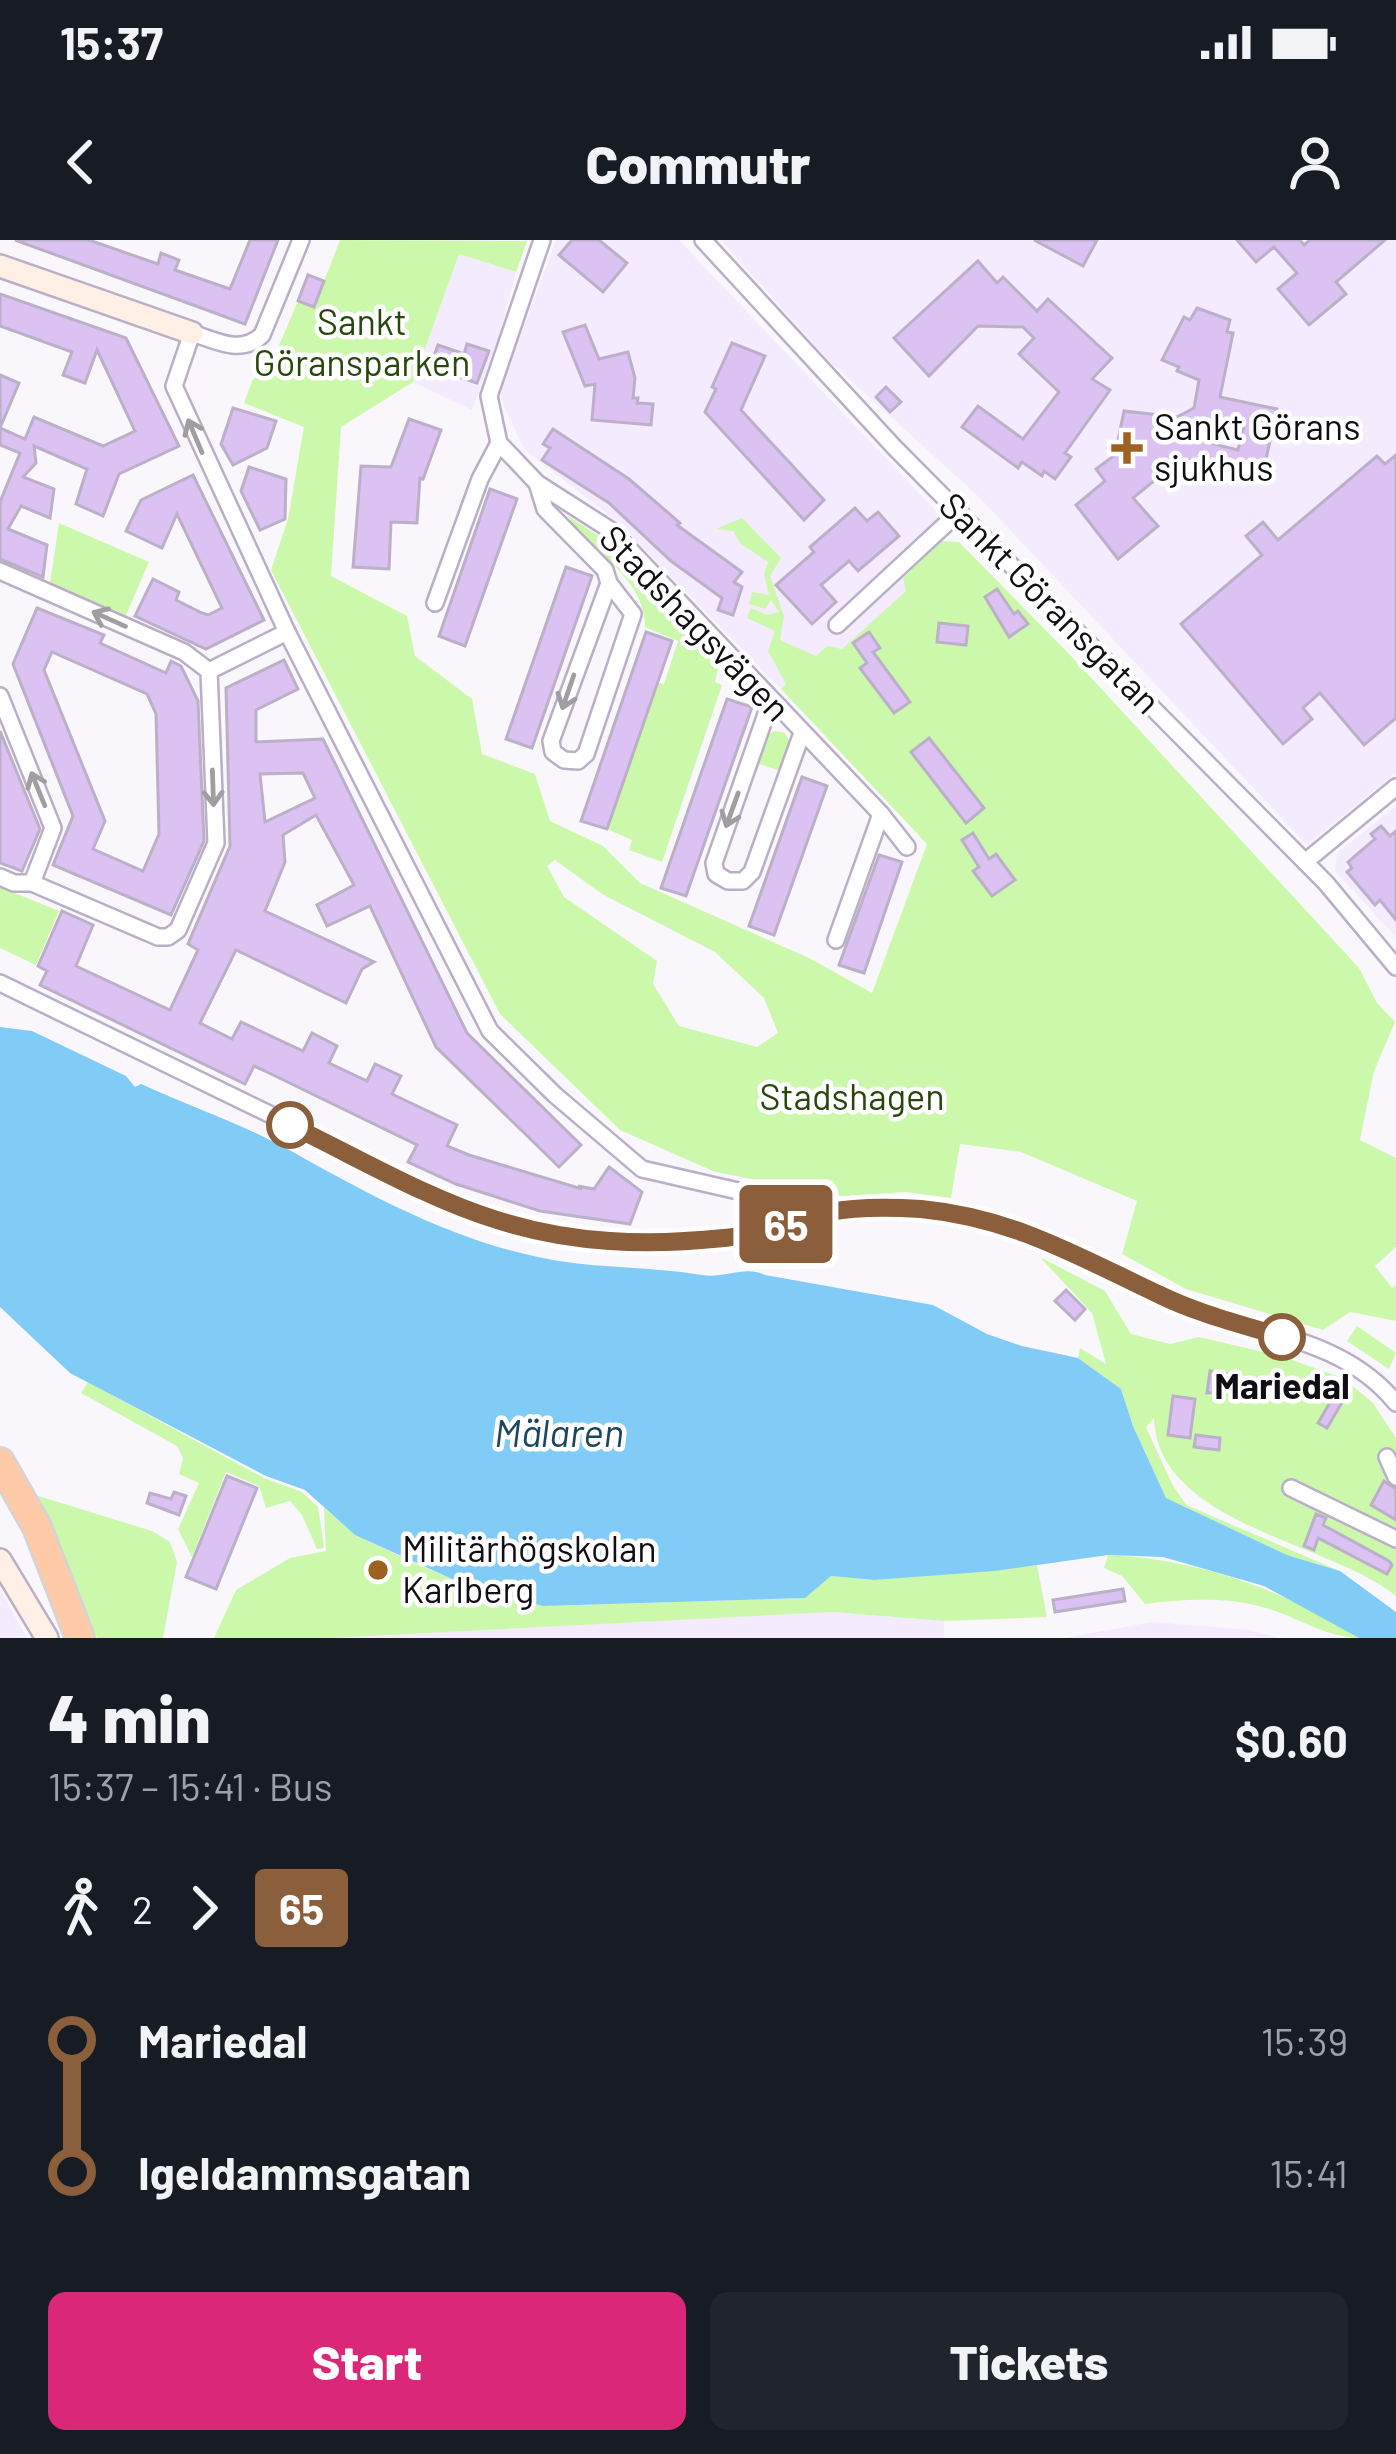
<!DOCTYPE html>
<meta charset="utf-8">
<style>
body{margin:0;font-family:Barlow,sans-serif;background:#20242c;color:#f1f3f6;height:100vh;display:flex;flex-direction:column;font-size:45px;white-space:nowrap}
*{box-sizing:border-box;margin:0}
p{font-size:39px;color:#9ea1a6}
.icon{flex:none;width:66px;height:66px;fill:none;stroke:currentColor;stroke-width:2;stroke-linecap:round;stroke-linejoin:round}
.map{position:relative;height:1398px;overflow:hidden}
.drawer{display:flex;flex-direction:column;background:#171b24;flex:1}
.drawer>*{flex:none}
.badge{padding:0 24px;border-radius:9px;font-size:42px;line-height:78px}
.map>.badge{position:absolute;translate:-50% -50%;box-shadow:0 0 0 6px #fff}
.legs{display:flex;align-items:center;gap:18px;height:132px;padding:0 48px;font-size:39px}
.legs p{margin-inline-start:auto}
.head{display:flex;align-items:center;justify-content:space-between;height:204px;padding:0 48px}
h1{font-size:66px;font-weight:800;line-height:90px}
.action{display:flex;gap:24px;margin-top:auto;padding:24px 48px}
.action a{flex:1;height:138px;border-radius:18px;background:#db2777;color:#fff;font-size:48px;font-weight:800;line-height:138px;text-align:center}
.action a+a{background:#20242c;color:#f1f3f6}
ul{padding:0 48px;list-style:none}
li{display:flex;align-items:center;gap:42px;height:132px;font-size:45px}
li i{display:grid;place-items:center;width:18px;height:100%;margin:0 15px;background:currentColor}
li i::after{content:'';width:30px;height:30px;margin:-15px;border:9px solid;border-radius:50%;background:#171b24}
li p{margin-inline-start:auto}
li:first-child i{background:linear-gradient(#0000 50%,currentColor 0)}
li:last-child i{background:linear-gradient(currentColor 50%,#0000 0)}
.status{display:flex;justify-content:space-between;align-items:center;height:84px;padding:0 60px;background:#171b24;direction:ltr}
.status svg{height:33px;fill:currentColor}
header{display:flex;justify-content:space-between;align-items:center;height:156px;padding:0 48px;background:#171b24;font-size:54px;font-weight:800}
.map>svg:first-child{display:block}
.built{fill:#f4ebfe}
.green{fill:#ccf8ac;fill-rule:evenodd}
.water{fill:#81cbf7}
.building{fill:#dbc2f3;stroke:#bcb0c8;stroke-width:3;fill-rule:evenodd}
.lines{fill:none;stroke-linecap:round;stroke-linejoin:round}
.street-casing{stroke:#baafc6;stroke-width:20}
.secondary-casing{stroke:#baafc6;stroke-width:26}
.highway-casing{stroke:#d4d3d5;stroke-width:32}
.street{stroke:#fff;stroke-width:15}
.secondary{stroke:#ffefe5;stroke-width:21}
.highway{stroke:#fecaa8;stroke-width:27}
.oneway{stroke:#a09ea1}
.line-1-casing{stroke:#fff;stroke-width:27}
.line-1{stroke:#8b5e3c;stroke-width:18}
.poi-dot{fill:#9d6222;stroke:#fff;stroke-width:4.5}
.stop-1-dot{fill:#fff;stroke:#8b5e3c;stroke-width:6}
.labels{text-anchor:middle;stroke-width:9;stroke-linejoin:round;paint-order:stroke}
.park-label{font-size:36px;fill:#29470c;stroke:#fff}
.poi-label{font-size:36px;fill:#110d15;stroke:#fff;text-anchor:start}
.street-label{font-size:36px;fill:#110d15;stroke:#fff}
.stop-label{font-size:36px;font-weight:bold;fill:#110d15;stroke:#fff}
.water-label{font-size:39px;font-style:italic;fill:#1c465d;stroke:#fff}
</style>
<div class="status"><b>15:37</b><svg viewBox="0 0 49 12"><path d="M0 12V9h3v3zM5 12V6h3v6zM10 12V3h3v9zM15 12V0h3v12zM26 1h20v11H26zM47 4h2v5h-2z"/></svg></div>
<header><svg class="icon" aria-label="back" viewBox="0 0 24 24"><path d="M15 5l-7 7 7 7"/></svg>Commutr<svg class="icon" aria-label="person" viewBox="0 0 24 24"><circle cx="12" cy="8" r="4"/><path d="M4 21q1-7 8-7t8 7"/></svg></header>
<div class="map">
<svg width="1396" height="1398" viewBox="0 0 1396 1398">
<rect width="100%" height="100%" fill="#f9f7fc"/>
<g class="built">
<path d="M556,0H679L935,270L941,301L903,337L907,351L842,409L826,407L781,449L619,283L524,209L502,162L501,149Z"/>
<path d="M721,0H1396V533L1307,605L979,257L826,118Z"/>
<path d="M459,14L516,32L499,96L472,170L413,142Z"/>
<path d="M1396,566V697L1335,631L1337,613Z"/>
<path d="M324,1268L832,1372L944,1381V1398H331Z"/>
<path d="M0,1350L27,1398H0Z"/>
<path d="M1152,1382L1249,1390L1278,1398H1064Z"/>
</g>
<g class="green">
<path d="M340,0L527,1L516,32L459,14L413,142L341,187L331,336L407,376L415,416L472,459L482,514L535,534L550,581L603,606L640,643L809,718L872,753L927,604L781,449L786,444L768,411L775,391L747,378L751,368L767,375L779,372L771,360L765,369L749,364L752,352L769,355L764,334L768,322L741,304L733,291L716,289L742,278L781,318L770,336L784,376L780,400L816,416L827,406L842,409L906,351L903,338L941,301L959,302L1071,416L1359,728L1377,763L1395,782L1374,831L1360,900L1396,918V1007L1375,1026L1392,1048L1396,1045V1081L1350,1072L1323,1090L1186,1049L1122,1014L1137,961L1021,912L960,904L951,958L906,952L843,956L715,932L620,890L500,774L271,330L288,279L304,187L244,163L252,141L274,117L298,61L314,67ZM555,620L602,654L715,712L764,758L778,793L757,807L679,786L653,744L657,721L564,657L547,626Z"/>
<path d="M567,275L607,302L720,419L715,442L722,445L662,622L629,610L632,600L607,589L657,443L664,444L678,401L645,387C646,337 586,308 567,275Z"/>
<path d="M59,283L149,322L126,375L50,343Z"/>
<path d="M776,491L785,493L790,502L780,531L757,523L768,494Z"/>
<path d="M0,647L59,671L36,725L0,708Z"/>
<path d="M1040,1017L1105,1051L1131,1094L1170,1104L1199,1097L1281,1116L1343,1138L1373,1163L1396,1198V1356C1329,1302 1157,1284 1154,1178L1146,1187L1172,1244L1186,1265L1340,1331L1287,1315L1166,1258L1133,1186L1121,1149L1078,1118L1080,1108L1106,1124L1092,1073Z"/>
<path d="M1357,1086L1396,1113L1389,1129L1347,1101Z"/>
<path d="M88,1142L264,1238L302,1252L318,1267L324,1308L317,1309L302,1275L290,1261L266,1268L259,1246L226,1232L192,1317L178,1289L199,1243L179,1234L183,1218L177,1206L81,1153Z"/>
<path d="M32,1254L152,1291L170,1302L177,1322L163,1398H97Z"/>
<path d="M324,1268L355,1295L414,1323L461,1343L543,1366L804,1358L831,1336L874,1340L1037,1325L1047,1377L944,1381L832,1372L329,1398H214L236,1350L290,1318L326,1311Z"/>
<path d="M1108,1315C1199,1319 1282,1349 1359,1398C1328,1398 1298,1378 1269,1369C1230,1356 1184,1359 1145,1364L1122,1336L1104,1328Z"/>
</g>
<path class="water" d="M0,787L32,791L126,836L135,847L141,844C191,867 245,885 293,912C369,955 451,999 538,1017C592,1029 648,1026 702,1035C723,1039 745,1025 765,1035L933,1065L987,1094L1022,1106L1078,1118L1121,1149L1133,1186L1166,1258L1287,1315L1340,1331L1396,1372V1398H1359L1264,1346L1163,1317L1108,1315L994,1331L874,1340L831,1336L805,1358L543,1366L461,1343L355,1295L305,1250L266,1236L70,1133L0,1067Z"/>
<g class="building">
<path d="M15,0H89L158,24L161,13L179,20L175,30L230,49L250,0H278L245,84Z"/>
<path d="M572,0H599L627,23L603,52L559,15Z"/>
<path d="M1034,0H1097L1083,26Z"/>
<path d="M1237,0H1300L1304,5L1310,0H1385L1336,42L1346,54L1309,85L1278,49L1297,33L1274,7L1256,22Z"/>
<path d="M978,21L997,43L1003,37L1037,71L1048,59L1112,118L1092,139L1110,150L1065,213L1071,217L1055,239L1044,231L1042,236L1022,222L1018,228L962,187L978,166L1023,199L1059,152L1019,114L1034,98L1023,87L978,86L929,136L894,98Z"/>
<path d="M308,35L324,41L314,67L298,61Z"/>
<path d="M0,54L126,98L179,206L119,234L103,276L76,264L87,229L34,206L36,223L23,237L54,249L50,278L21,266L8,289L47,305L43,337L0,319V262L20,213L0,205V188L25,199L34,177L103,206L135,191L97,110L85,143L63,135L72,112L0,86Z"/>
<path d="M1197,68L1230,80L1227,92L1233,93L1220,157L1277,169L1261,242L1163,220L1160,236L1133,258L1158,286L1118,319L1076,265L1105,241L1096,229L1115,215L1124,171L1177,177L1194,168L1199,140L1177,131L1179,127L1162,120L1184,77L1190,80ZM1218,180L1244,185L1238,210L1213,204Z"/>
<path d="M585,85L599,119L628,112L635,138L633,158H638L637,163L653,164L651,185L592,180L595,144L585,146L563,92Z"/>
<path d="M732,103L765,116L741,170L824,260L804,280L705,172L716,149L712,147Z"/>
<path d="M467,104L489,111L477,143L430,127L438,105L464,114Z"/>
<path d="M0,135L19,143L0,188Z"/>
<path d="M886,147L901,162L890,172L876,157Z"/>
<path d="M233,168L276,181L267,208L233,225L221,204Z"/>
<path d="M409,179L441,190L423,239L420,238L417,283L391,282L389,329L353,327L361,226L391,227Z"/>
<path d="M553,189L629,239L680,283L677,285L742,332L734,342L742,347L733,375L718,370L722,358L671,321L609,263L542,220L550,208L543,204Z"/>
<path d="M1396,215V478L1364,505L1320,453L1303,468L1312,479L1283,504L1181,384L1262,315L1246,296L1263,282L1278,300L1377,216L1385,224Z"/>
<path d="M249,227L286,239L285,279L260,290L241,251Z"/>
<path d="M193,235L264,380L206,409L135,376L153,339L179,352L176,360L202,373L208,375L222,368L177,274L162,308L126,291L141,260Z"/>
<path d="M490,249L517,259L465,406L439,396Z"/>
<path d="M855,268L867,281L878,272L899,296L858,331L849,321L821,345L836,362L812,384L776,345L814,312L810,307Z"/>
<path d="M566,327L592,336L532,508L506,499Z"/>
<path d="M997,349L1014,374L1018,371L1028,384L1009,397L985,357Z"/>
<path d="M37,368L104,395L100,403L166,433L171,421L181,426L198,461L204,601L171,675L53,625L73,576L13,424ZM52,412L147,454L156,474L159,594L143,631L93,609L105,581L44,430Z"/>
<path d="M939,383L968,386L966,405L937,402Z"/>
<path d="M646,392L672,401L607,589L581,581Z"/>
<path d="M869,392L880,408L873,412L910,462L894,473L860,428L867,423L853,403Z"/>
<path d="M284,420L298,449L256,470V502L323,499L467,793L581,905L559,927L436,807L370,666L327,686L317,665L354,645L316,575L283,595L285,622L265,671L374,722L362,729L346,763L236,710L200,783L232,799L241,782L303,811L312,793L337,806L329,823L367,841L375,824L401,836L392,854L457,885L447,906L469,915L582,949L578,946L594,949L609,927L642,952L630,984L540,971L456,944L408,922L417,905L269,833L254,826L245,844L40,745L47,731L38,726L62,671L93,685L76,726L170,770L198,710L188,704L230,606L226,448ZM303,533L315,558L265,582L260,534Z"/>
<path d="M727,459L752,467L686,656L661,648Z"/>
<path d="M0,491L40,589L22,631L0,623Z"/>
<path d="M929,498L984,568L966,583L911,512Z"/>
<path d="M802,537L827,546L774,695L749,686Z"/>
<path d="M1381,586L1390,596L1396,591V680L1380,660L1375,665L1347,632L1352,628L1348,622L1375,599L1371,594Z"/>
<path d="M973,593L989,619L996,614L1015,640L992,656L973,631L979,627L962,600Z"/>
<path d="M879,615L902,622L864,733L839,725Z"/>
<path d="M1066,1050L1085,1069L1075,1080L1055,1061Z"/>
<path d="M1210,1131L1232,1135L1230,1152L1207,1153Z"/>
<path d="M1335,1154L1344,1159L1327,1188L1318,1183Z"/>
<path d="M1173,1156L1195,1159L1190,1198L1168,1195Z"/>
<path d="M1196,1195L1220,1198L1219,1210L1194,1207Z"/>
<path d="M227,1236L257,1248L216,1349L186,1337Z"/>
<path d="M1384,1241L1396,1249V1280L1371,1265Z"/>
<path d="M174,1252L186,1256L179,1275L147,1263L150,1253L171,1259Z"/>
<path d="M1316,1274L1326,1278L1323,1285L1389,1321L1392,1325L1387,1334L1318,1298L1314,1310L1304,1306Z"/>
<path d="M1123,1349L1125,1361L1055,1372L1053,1360Z"/>
</g>
<g class="lines">
<g class="street-casing">
<g id="street">
<path d="M301,0L262,95C241,115 217,101 192,93L174,146L287,392L490,791L555,855L642,929L738,951L753,958L774,988"/>
<path d="M542,0L489,156L499,203L537,243L612,291L881,574L836,700"/>
<path d="M703,0L894,207L1326,643L1396,727"/>
<path d="M537,243L545,269L605,330L609,343L633,374L586,514L578,521L564,520L553,512L551,501L609,343"/>
<path d="M0,331L184,412L209,431"/>
<path d="M435,363L480,239L499,203"/>
<path d="M837,385L960,271"/>
<path d="M209,431L287,392"/>
<path d="M0,456L53,588L32,643"/>
<path d="M771,460L714,623L716,634L728,641H743L752,632L802,493"/>
<path d="M881,574L907,607"/>
<path d="M1305,622L1396,547"/>
<path d="M0,637L14,643H32L158,697H168L178,690L216,603L209,431"/>
<path d="M0,743L452,963C545,999 649,1016 748,995C797,985 840,966 892,968C949,970 1008,981 1061,1005C1108,1026 1152,1055 1201,1072C1272,1096 1346,1102 1396,1163"/>
<path d="M1387,1217L1396,1237"/>
<path d="M1291,1248L1396,1299"/>
</g>
</g>
<g class="secondary-casing">
<g id="secondary">
<path d="M0,26L192,93"/>
<path d="M0,1320L47,1398"/>
</g>
</g>
<g class="highway-casing">
<path id="highway" d="M0,1222L37,1287L80,1398"/>
</g>
<use href="#street" class="street"/>
<use href="#secondary" class="secondary"/>
<use href="#highway" class="highway"/>
</g>
<defs><path id="oneway-shaft" d="M-6 0H5M1.5-3L5.5 0L1.5 3" fill="none" stroke-width="1.6" stroke-linecap="round" stroke-linejoin="round" transform="scale(3)"/></defs>
<g class="oneway">
<use href="#oneway-shaft" transform="translate(195 196) rotate(-113)"/>
<use href="#oneway-shaft" transform="translate(109 379) rotate(-156)"/>
<use href="#oneway-shaft" transform="translate(568 452) rotate(109)"/>
<use href="#oneway-shaft" transform="translate(213 548) rotate(88)"/>
<use href="#oneway-shaft" transform="translate(38 549) rotate(-112)"/>
<use href="#oneway-shaft" transform="translate(732 570) rotate(110)"/>
</g>
<g class="lines">
<g class="line-1-casing">
<path id="line-1" d="M290,885C357,917 426,958 497,980C572,1004 647,1006 724,998C761,995 794,980 830,972C860,966 891,967 921,969C1014,978 1079,1017 1160,1055C1199,1074 1241,1084 1282,1097"/>
</g>
<use href="#line-1" class="line-1"/>
</g>
<g class="poi-dot">
<path d="M1121 190h12v12h12v12h-12v12h-12v-12h-12v-12h12z"/>
<circle cx="378" cy="1330" r="12"/>
</g>
<g class="stop-1-dot">
<circle cx="290" cy="885" r="21"/>
<circle cx="1282" cy="1097" r="21"/>
</g>
<g class="labels">
<g class="park-label">
<text x="362" y="95">Sankt<tspan x="362" dy="41">Göransparken</tspan></text>
<text x="852" y="870">Stadshagen</text>
</g>
<g class="poi-label">
<text x="1154" y="200">Sankt Görans<tspan x="1154" dy="41">sjukhus</tspan></text>
<text x="402" y="1322">Militärhögskolan<tspan x="402" dy="41">Karlberg</tspan></text>
</g>
<g class="street-label">
<text transform="translate(1050 363) rotate(45)" y="13">Sankt Göransgatan</text>
<text transform="translate(695 383) rotate(46)" y="13">Stadshagsvägen</text>
</g>
<g class="stop-label">
<text x="1282" y="1159">Mariedal</text>
</g>
<g class="water-label">
<text x="559" y="1207">Mälaren</text>
</g>
</g>
</svg>
<b class="badge" style="left:786px;top:984px;background:#8b5e3c;color:#fff">65</b>
</div>
<section class="drawer">
<div class="head"><div><h1>4 min</h1><p>15:37 – 15:41 · Bus</p></div><b>$0.60</b></div>
<div class="legs"><svg class="icon" aria-label="walk" viewBox="0 0 24 24"><circle cx="13" cy="4" r="2"/><path d="M13 8l-2 6 4 7M11 14l-3 7M7 12l3-4h3l4 4"/></svg>2<svg class="icon" aria-label="forward" viewBox="0 0 24 24"><path d="M9 5l7 7-7 7"/></svg><b class="badge" style="background:#8b5e3c;color:#fff">65</b></div>
<ul>
<li><i style="color:#8b5e3c"></i><b>Mariedal</b><p>15:39</p></li>
<li><i style="color:#8b5e3c"></i><b>Igeldammsgatan</b><p>15:41</p></li>
</ul>
<div class="action"><a>Start</a><a>Tickets</a></div>
</section>
